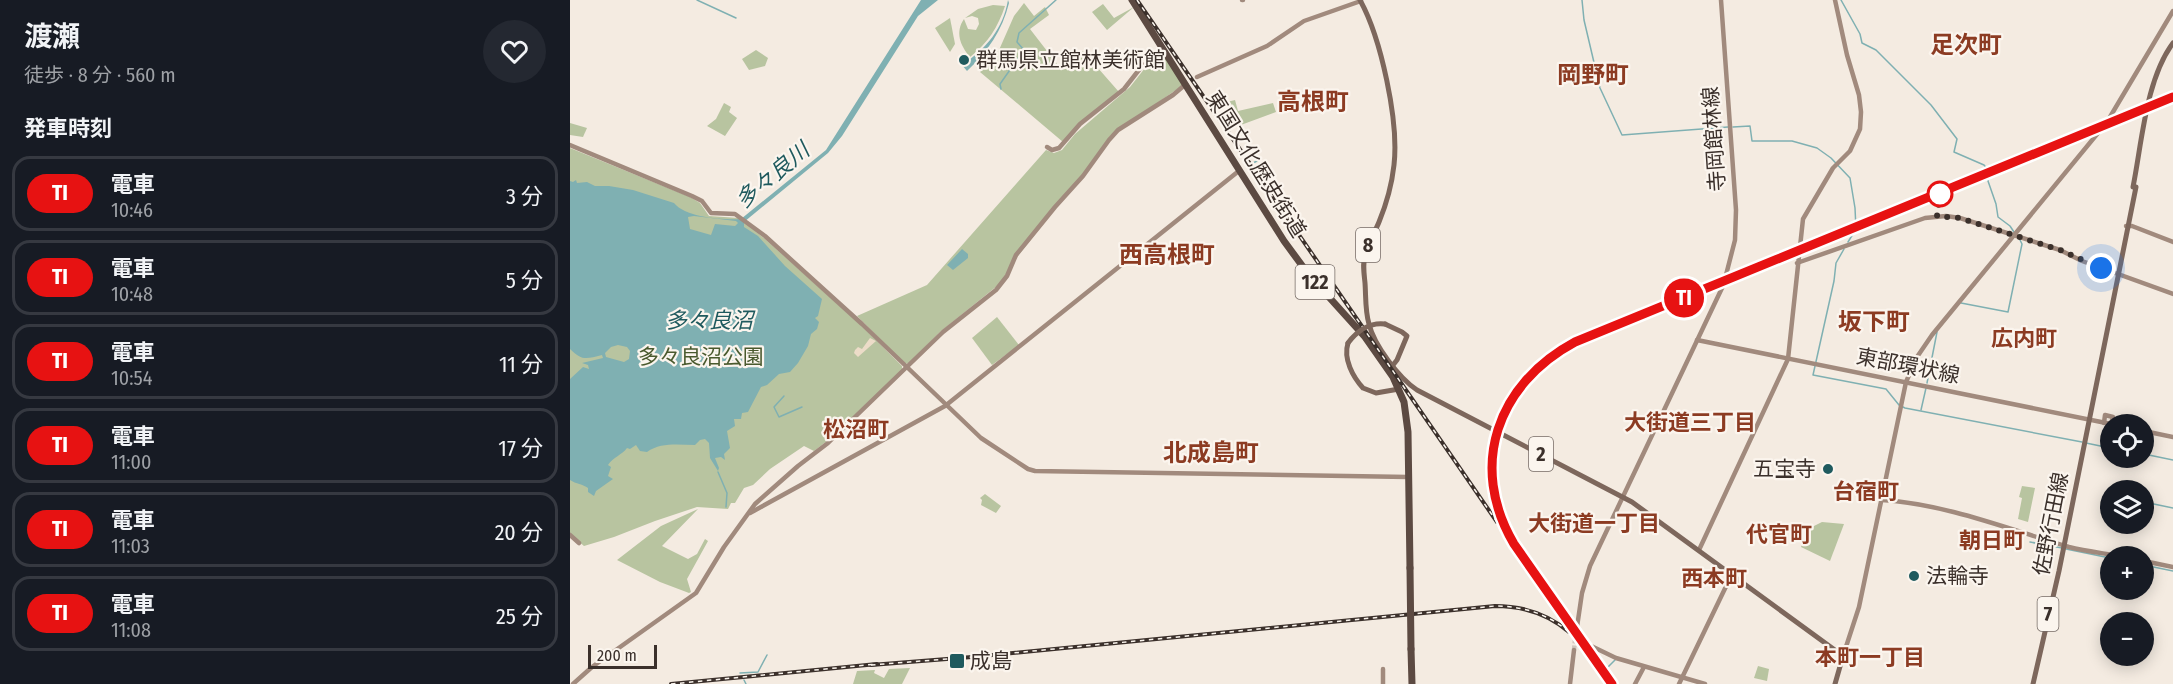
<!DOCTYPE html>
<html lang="ja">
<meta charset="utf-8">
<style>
body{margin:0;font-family:"Fira Sans Condensed","Noto Sans JP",sans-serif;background:#242831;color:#f1f3f6;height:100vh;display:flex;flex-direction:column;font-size:22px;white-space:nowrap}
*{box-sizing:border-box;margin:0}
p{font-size:20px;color:#9ea1a6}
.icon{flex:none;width:33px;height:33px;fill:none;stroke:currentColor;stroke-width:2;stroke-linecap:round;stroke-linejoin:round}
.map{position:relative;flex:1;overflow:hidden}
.drawer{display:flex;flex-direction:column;background:#171b24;width:570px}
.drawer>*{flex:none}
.badge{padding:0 12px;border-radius:20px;font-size:21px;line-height:39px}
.buttons{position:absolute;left:1530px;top:414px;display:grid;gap:12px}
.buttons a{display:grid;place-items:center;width:54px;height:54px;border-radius:50%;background:#171b24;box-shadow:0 3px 15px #0003;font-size:30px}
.scale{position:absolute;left:18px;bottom:15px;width:69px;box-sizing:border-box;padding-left:6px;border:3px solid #3b302b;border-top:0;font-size:16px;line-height:21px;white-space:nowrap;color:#3b302b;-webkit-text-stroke:4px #fbf5ee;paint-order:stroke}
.you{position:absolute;width:30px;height:30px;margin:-15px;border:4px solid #fff;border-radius:50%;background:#1a73e8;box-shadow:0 0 0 9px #1a73e833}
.map>.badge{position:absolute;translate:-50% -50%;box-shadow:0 0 0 3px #fff}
h2{padding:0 24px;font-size:22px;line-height:54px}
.round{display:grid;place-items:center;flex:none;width:63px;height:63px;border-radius:32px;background:#242831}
.headline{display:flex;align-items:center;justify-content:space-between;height:102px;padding:0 24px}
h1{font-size:28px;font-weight:700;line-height:45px}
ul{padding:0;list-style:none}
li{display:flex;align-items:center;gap:18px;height:75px;margin:0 12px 9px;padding:0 12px;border:3px solid #363941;border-radius:18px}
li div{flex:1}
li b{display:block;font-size:22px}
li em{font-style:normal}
li .badge{min-width:66px;font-weight:700;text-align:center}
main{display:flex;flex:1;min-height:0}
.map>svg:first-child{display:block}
.green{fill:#b8c4a0}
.plaza{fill:#ecdcc8}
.water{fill:#7fb0b2;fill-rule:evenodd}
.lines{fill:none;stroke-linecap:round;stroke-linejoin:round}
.stream{stroke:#7fb0b2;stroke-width:1.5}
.secondary-tunnel{stroke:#cfc6bd;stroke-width:4.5;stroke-dasharray:4.5 2;stroke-linecap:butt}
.secondary{stroke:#a18a7d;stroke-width:4.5}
.primary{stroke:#7d675c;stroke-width:5}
.highway{stroke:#5c4a42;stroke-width:7}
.rail-casing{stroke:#3b302b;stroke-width:4}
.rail{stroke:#fbf5ee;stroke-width:1.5;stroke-dasharray:4.5;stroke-linecap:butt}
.primary-bridge{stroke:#7d675c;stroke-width:5}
.highway-bridge{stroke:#5c4a42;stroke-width:7}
.line-casing{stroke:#fff;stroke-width:14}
.line{stroke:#e71212;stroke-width:9}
.walk{stroke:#3b302b;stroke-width:6;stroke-dasharray:0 10.8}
.poi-dot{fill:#1f5a5e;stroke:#fbf5ee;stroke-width:2}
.stop-dot{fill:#fff;stroke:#e71212;stroke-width:3}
.labels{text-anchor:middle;stroke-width:4.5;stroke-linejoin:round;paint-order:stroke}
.shield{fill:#fbf5ee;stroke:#756b66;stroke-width:1.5}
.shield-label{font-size:20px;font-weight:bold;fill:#3b302b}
.poi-label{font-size:21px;fill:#3b302b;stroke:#fbf5ee;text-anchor:start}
.street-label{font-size:21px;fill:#3b302b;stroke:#fbf5ee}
.park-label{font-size:21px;fill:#4a5a2e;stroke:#fbf5ee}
.water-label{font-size:22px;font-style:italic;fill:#1f5a5e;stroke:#fbf5ee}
.neighbourhood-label{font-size:22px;font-weight:bold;fill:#8c3b22;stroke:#fbf5ee}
.quarter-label{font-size:24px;font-weight:bold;fill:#8c3b22;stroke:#fbf5ee}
</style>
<main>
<section class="drawer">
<div class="headline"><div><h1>渡瀬</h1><p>徒歩 · 8 分 · 560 m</p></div><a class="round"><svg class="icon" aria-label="heart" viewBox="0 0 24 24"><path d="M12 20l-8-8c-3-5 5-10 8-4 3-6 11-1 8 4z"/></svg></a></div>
<h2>発車時刻</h2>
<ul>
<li><span class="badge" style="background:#e71212;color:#fff">TI</span><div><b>電車</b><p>10:46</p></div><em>3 分</em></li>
<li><span class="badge" style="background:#e71212;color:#fff">TI</span><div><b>電車</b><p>10:48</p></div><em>5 分</em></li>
<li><span class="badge" style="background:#e71212;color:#fff">TI</span><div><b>電車</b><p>10:54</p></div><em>11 分</em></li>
<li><span class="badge" style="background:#e71212;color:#fff">TI</span><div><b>電車</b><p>11:00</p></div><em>17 分</em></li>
<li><span class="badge" style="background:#e71212;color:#fff">TI</span><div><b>電車</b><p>11:03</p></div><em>20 分</em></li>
<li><span class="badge" style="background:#e71212;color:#fff">TI</span><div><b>電車</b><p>11:08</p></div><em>25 分</em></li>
</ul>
</section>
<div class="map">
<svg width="1603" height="684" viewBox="0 0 1603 684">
<rect width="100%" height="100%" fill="#f4ebe1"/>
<g class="green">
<path d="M454,3L464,16L475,7L479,15L460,29L491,69L494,68L513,51L549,92C528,107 509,121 493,142L410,72L429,50L444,16Z"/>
<path d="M533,4L544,18L564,7L537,30L522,12Z"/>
<path d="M423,5L435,6C428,27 418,43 400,57C390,45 385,32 394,19L398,29L406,30L409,24L408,18L402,16L395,18L408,9Z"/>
<path d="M380,18L385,44L380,52L365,28Z"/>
<path d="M186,50L198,58L195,66L179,70L172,59Z"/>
<path d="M593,58L597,59L613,85L540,136L516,170L440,266L432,282L370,332L339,363L335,364L287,316L357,285L476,150L484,153L492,150L505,134L560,87L575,68Z"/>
<path d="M665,100L668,111L703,103L706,112L660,129L651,116L661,108L657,102Z"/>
<path d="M154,103L161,107L159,112L167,118L155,136L137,126L146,119Z"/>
<path d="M0,123L17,128L13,137L0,135Z"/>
<path d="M0,148L120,197L130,203L139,216L169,218L195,239L292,326L332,366V370L257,441L244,451L234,446L200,469L183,485L174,488L165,503H161L158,509L127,507L85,521L44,537L14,546L0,534Z"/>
<path d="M427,317L449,345L422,365L402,338Z"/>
<path d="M1452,486L1465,488L1458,522L1448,519L1452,498L1449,497Z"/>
<path d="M415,494L431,506L426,513L411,505L412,500L410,498Z"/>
<path d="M128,509L92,546L118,559L127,554L135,539L138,541L117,579L121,592L119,593L90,582L47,560L91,526Z"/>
<path d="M1252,522L1274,524L1260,561L1231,547L1238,529Z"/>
<path d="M1188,666L1199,669L1197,681L1184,678Z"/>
<path d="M340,668L332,684H283L287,671L305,670L304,673L314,678L319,669Z"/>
</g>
<path class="plaza" d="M300,338L306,341L288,357L284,353L285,350L288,347L292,349Z"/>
<g class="water">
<path d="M351,0H368L348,16L272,136L258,153L174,222V227L188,236L215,266L252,299L248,316L245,318L249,322L247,329L241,334L238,346L228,363L220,372L209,374L197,385L191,387L178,412L172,413L171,419H164L165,426L157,431L160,448L154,454L155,460L151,457L145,458L149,468L148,471L140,458L139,443L135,439L130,440L125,445C109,445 91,442 77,452L70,451L66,445L60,449L57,448C52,455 43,457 38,465L41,467L38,476L43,479L26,491L24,496L18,492V488C13,484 6,484 0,480V379L13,367L19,369L18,365L12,363L33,358L32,355C16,359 12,361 0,349V181L3,182L6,180L7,183L17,182L25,186H39L63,190L104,203C116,218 154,220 171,219L256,150ZM124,216L166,221L168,223L165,226L145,224L141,235L120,229L118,217ZM48,345L57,347L60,351L59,359L54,362L36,357L35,353L41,347Z"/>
<path d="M438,0L439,3C432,31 418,51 397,71L392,65C416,49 433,29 438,0Z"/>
<path d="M392,249L398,254V258L383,270L377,265Z"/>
</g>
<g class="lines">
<g class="stream">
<path d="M127,0L166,18"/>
<path d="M1012,0L1014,20L1030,88L1052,135L1158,127"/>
<path d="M1271,0L1290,34L1292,43L1306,50L1361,105L1387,139L1384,152L1414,165L1418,170V181L1426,204L1428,217L1440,226L1444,232"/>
<path d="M431,89L430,84L454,50L447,42L449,33L486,0"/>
<path d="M1163,127L1180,126L1182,141H1222L1247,148L1261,158L1280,178L1285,208L1286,229L1278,242"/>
<path d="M683,163L689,160"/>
<path d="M676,166L678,165"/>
<path d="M1274,249L1266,263L1264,281L1243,375L1316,389L1329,405L1335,408L1512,442"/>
<path d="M1391,303L1438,312L1452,244L1449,238"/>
<path d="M1357,383L1367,332"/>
<path d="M214,396L204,407L209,417L232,407"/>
<path d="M1351,410L1356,388"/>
<path d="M1516,443L1540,448"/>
<path d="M1574,454L1603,460"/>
<path d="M148,472L157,493L156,507"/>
<path d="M1579,503L1603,508"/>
<path d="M1460,542L1492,548"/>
<path d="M1496,549L1540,558"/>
<path d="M1574,565L1603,571"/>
<path d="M1026,657L1035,670L1045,660"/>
<path d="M170,673L188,672L197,655"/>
<path d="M174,680L176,684"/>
</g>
<g class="secondary-tunnel">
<path d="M1152,288L1156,275"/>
<path d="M1004,650L1006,629"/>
</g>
<g class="secondary">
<path d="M672,0H673"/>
<path d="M1151,0L1166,210L1165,240L1156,275"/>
<path d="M627,77L697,46L734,21L791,1"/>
<path d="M0,145L122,196L132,201L141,213L165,214L195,236L292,324L411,438L458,469L465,471L838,477"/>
<path d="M477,147L482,150L489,148L510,124L554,89L572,66L596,52"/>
<path d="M1556,226H1562L1603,242"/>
<path d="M1227,263L1355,218L1376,216L1390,218L1490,250L1512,261L1603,294"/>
<path d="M1127,340L1541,424"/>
<path d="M1534,423L1535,415L1543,417L1541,424"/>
<path d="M1574,431L1603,437"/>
<path d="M1312,500C1376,504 1438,529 1499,547C1515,551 1532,553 1549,556"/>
<path d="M180,513L375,406L670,170"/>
<path d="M933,519L954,555L1017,644L1046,658L1135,684"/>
<path d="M0,535L9,543"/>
<path d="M1129,550L1218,359L1233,219L1263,168L1280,151L1290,129L1291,112L1289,95L1277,55L1265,0"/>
<path d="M1574,561L1603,567"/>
<path d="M1007,627L1012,593L1020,566L1152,288"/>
<path d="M1273,656L1289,607L1336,382L1347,357L1362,335L1537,122L1603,11"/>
<path d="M3,684L22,667L126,593L154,547L185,504L228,466L258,443L373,332L426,290L437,276L446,255L485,207L513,176L539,140L548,130L603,95L616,84"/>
<path d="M813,684V669"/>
<path d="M1000,684L1004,650"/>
<path d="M1065,684L1074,667"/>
<path d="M1109,684L1162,574"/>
</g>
<g class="primary">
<path d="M790,0C811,38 829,121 824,165C822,183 816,205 809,222C805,232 799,241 796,251C792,262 794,273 795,283C796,297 795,311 799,324C804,345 829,378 847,390L1062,502L1273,656L1265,684"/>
<path d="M815,324L832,332L837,336L827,360L823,365"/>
<path d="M778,343C773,359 783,377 793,388L806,393L829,389"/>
<path d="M1463,684L1489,571L1566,187"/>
</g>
<g class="highway">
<path d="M562,0L714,241L739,275L795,337L823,377L834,402L838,432L840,568"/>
<path d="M841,649L842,684"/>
</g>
<g class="rail-casing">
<g id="rail">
<path d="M567,0L927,522"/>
<path d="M1408,178L1603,97"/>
<path d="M301,665L402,657L925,606C953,606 978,614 999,632"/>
<path d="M101,684L307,664"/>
<path d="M1042,684L951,555C898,476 921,386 1005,342L1307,219L1370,191L1415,175"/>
</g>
</g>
<use href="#rail" class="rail"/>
<g class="primary-bridge">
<path d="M1563,187C1572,142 1576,79 1603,43"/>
<path d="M778,343C787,331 800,322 815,324"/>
</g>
<path class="highway-bridge" d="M840,568L841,649"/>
</g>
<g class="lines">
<g class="line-casing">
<path id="line" d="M1042,684L944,544C898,466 927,384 1005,342L1603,97"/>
</g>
<use href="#line" class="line"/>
<path class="walk" d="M1370,194L1367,216L1390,218L1490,250L1531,268"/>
</g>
<g class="poi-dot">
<circle cx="394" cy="60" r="6"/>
<circle cx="1258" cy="469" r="6"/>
<circle cx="1344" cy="576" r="6"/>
<rect x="379" y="653" width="16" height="16" rx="3"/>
</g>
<circle class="stop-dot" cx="1370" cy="194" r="12"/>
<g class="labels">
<g class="shield">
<rect x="786" y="228" width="24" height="34" rx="4.5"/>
<rect x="725.5" y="265" width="39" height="34" rx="4.5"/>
<rect x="959" y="437" width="24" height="34" rx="4.5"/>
<rect x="1467.5" y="597" width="21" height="34" rx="4.5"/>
</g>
<g class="shield-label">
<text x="798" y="252">8</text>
<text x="745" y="289">122</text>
<text x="971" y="461">2</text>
<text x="1478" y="621">7</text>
</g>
<g class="poi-label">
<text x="406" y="67">群馬県立館林美術館</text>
<text x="1246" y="476" text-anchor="end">五宝寺</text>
<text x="1356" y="583">法輪寺</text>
<text x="400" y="668">成島</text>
</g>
<g class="street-label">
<text transform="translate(1144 139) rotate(-94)" y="7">寺岡館林線</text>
<text transform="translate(686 164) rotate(58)" y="7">東国文化歴史街道</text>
<text transform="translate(1338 366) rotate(11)" y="7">東部環状線</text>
<text transform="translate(1481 524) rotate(-79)" y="7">佐野行田線</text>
</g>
<g class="park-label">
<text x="131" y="364">多々良沼公園</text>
</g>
<g class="water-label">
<text transform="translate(202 175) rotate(-40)" y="8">多々良川</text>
<text x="139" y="328">多々良沼</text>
</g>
<g class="neighbourhood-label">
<text x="1454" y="346">広内町</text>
<text x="1120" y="430">大街道三丁目</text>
<text x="286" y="437">松沼町</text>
<text x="1296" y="499">台宿町</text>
<text x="1024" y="531">大街道一丁目</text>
<text x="1209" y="542">代官町</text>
<text x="1422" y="548">朝日町</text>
<text x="1144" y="586">西本町</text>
<text x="1300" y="665">本町一丁目</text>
</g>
<g class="quarter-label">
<text x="1396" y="53">足次町</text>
<text x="1023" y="83">岡野町</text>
<text x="743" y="110">高根町</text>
<text x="597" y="263">西高根町</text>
<text x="1304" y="330">坂下町</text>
<text x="641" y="461">北成島町</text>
</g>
</g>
</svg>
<div class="buttons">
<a><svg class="icon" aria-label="locate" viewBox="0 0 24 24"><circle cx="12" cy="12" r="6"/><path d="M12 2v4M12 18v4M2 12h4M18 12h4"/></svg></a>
<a><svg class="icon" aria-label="layers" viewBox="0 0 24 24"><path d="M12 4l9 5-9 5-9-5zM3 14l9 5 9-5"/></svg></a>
<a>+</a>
<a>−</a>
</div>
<div class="scale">200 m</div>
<div class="you" style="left:1531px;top:268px"></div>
<b class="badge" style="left:1114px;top:298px;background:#e71212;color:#fff">TI</b>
</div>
</main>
